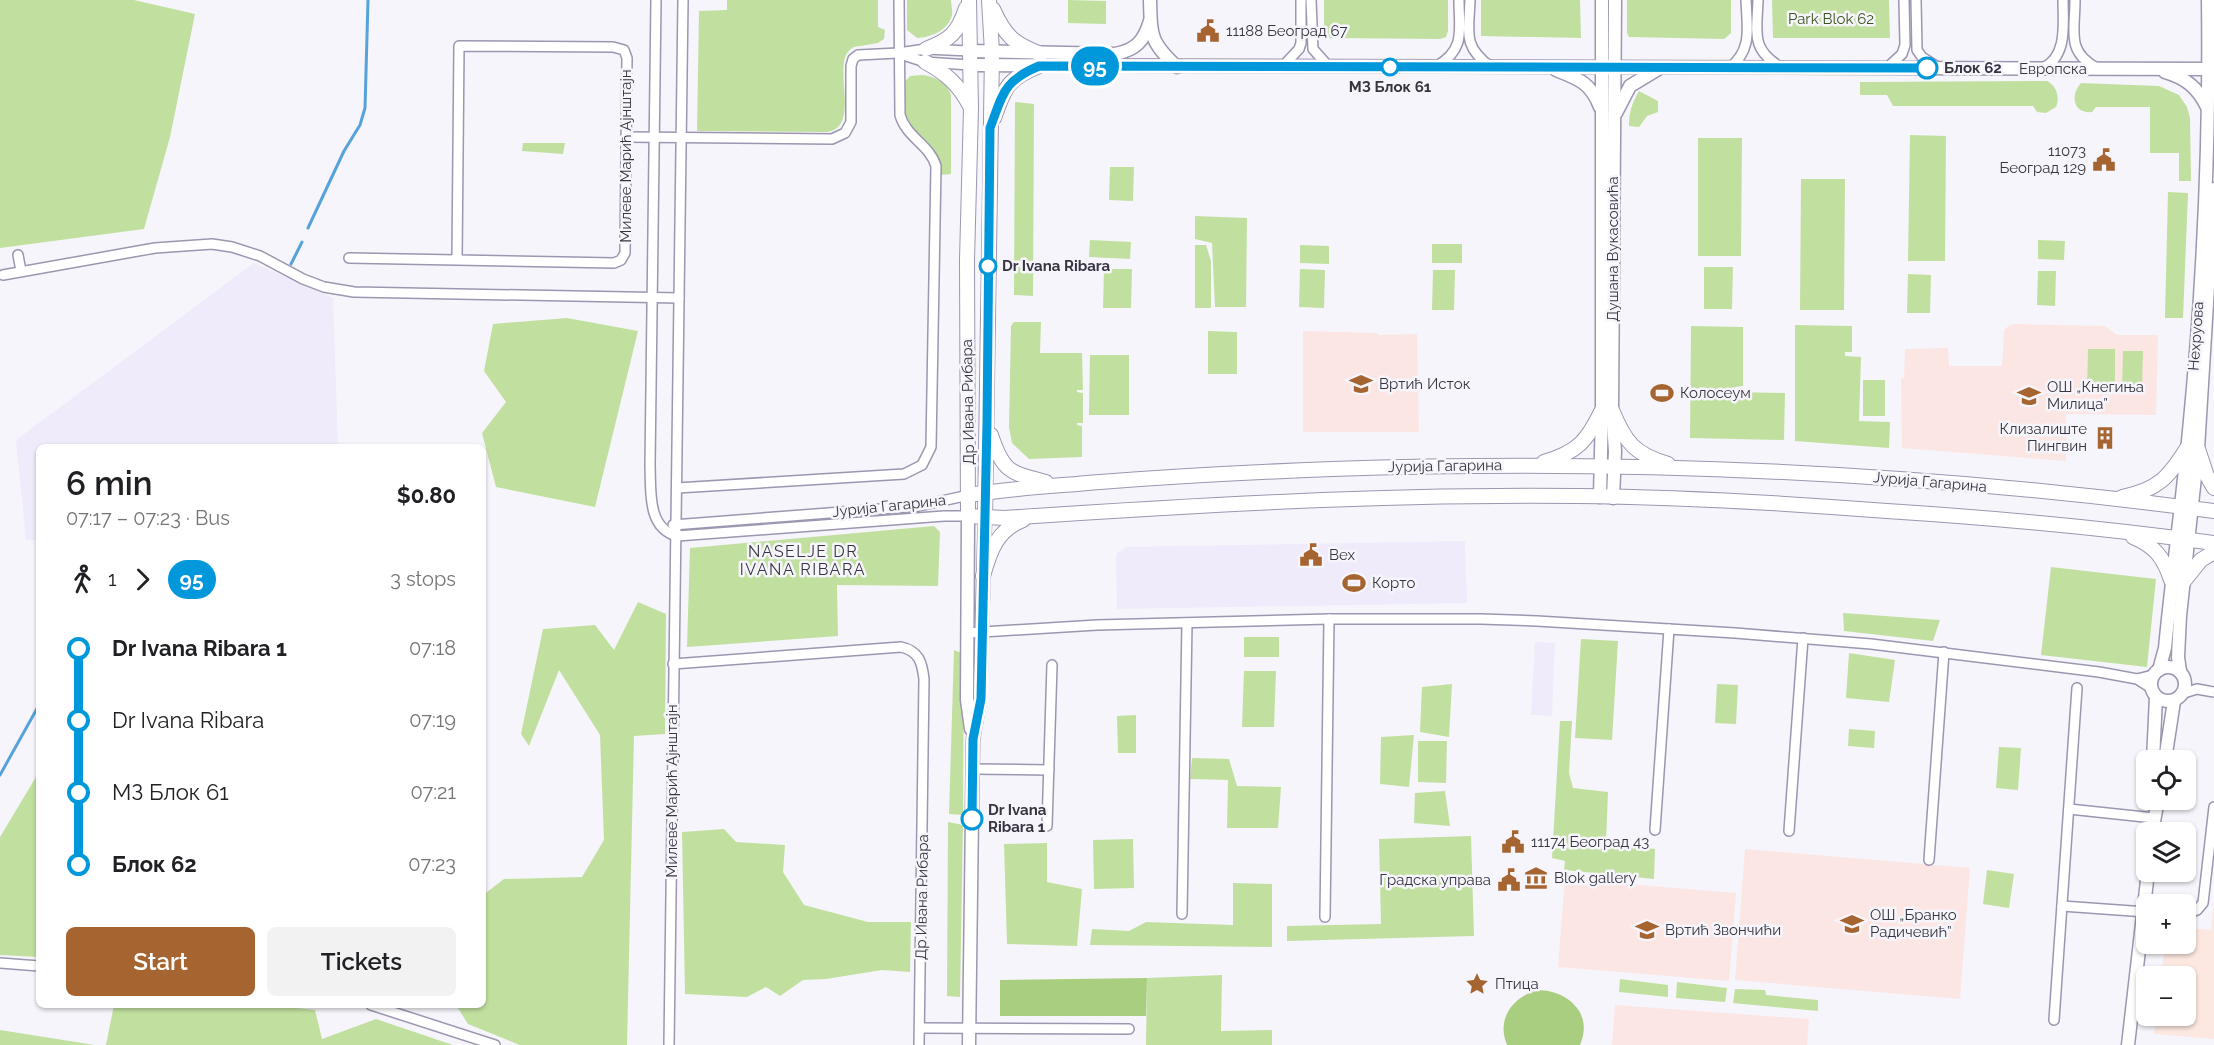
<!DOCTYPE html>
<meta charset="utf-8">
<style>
body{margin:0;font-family:Raleway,sans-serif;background:#f2f2f2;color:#202124;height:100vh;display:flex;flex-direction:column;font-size:22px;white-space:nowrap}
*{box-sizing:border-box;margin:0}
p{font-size:20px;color:#757577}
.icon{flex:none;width:33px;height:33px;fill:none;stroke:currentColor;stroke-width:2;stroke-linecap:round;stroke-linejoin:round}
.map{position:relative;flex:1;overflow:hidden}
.side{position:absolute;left:36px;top:444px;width:450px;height:564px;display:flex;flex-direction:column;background:#fff;border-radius:9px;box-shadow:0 2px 4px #0004}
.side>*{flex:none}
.badge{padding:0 12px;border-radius:20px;font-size:21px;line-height:39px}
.controls{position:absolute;left:2136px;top:750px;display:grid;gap:12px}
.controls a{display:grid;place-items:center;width:60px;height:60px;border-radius:9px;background:#fff;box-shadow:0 2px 4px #0004;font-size:30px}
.map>.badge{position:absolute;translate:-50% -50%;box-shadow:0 0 0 3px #fff}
.legs{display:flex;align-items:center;gap:9px;height:66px;padding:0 30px;font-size:20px}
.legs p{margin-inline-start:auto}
.summary{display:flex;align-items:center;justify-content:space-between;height:102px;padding:0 30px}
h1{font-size:33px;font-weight:600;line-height:45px}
.button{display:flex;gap:12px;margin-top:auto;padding:12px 30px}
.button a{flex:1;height:69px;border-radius:9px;background:#a66430;color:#fff;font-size:24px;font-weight:600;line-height:69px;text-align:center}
.button a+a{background:#f2f2f2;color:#202124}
ul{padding:0 30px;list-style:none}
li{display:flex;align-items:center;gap:21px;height:72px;font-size:22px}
li i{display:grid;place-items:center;width:9px;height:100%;margin:0 8px;background:currentColor}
li i::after{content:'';width:15px;height:15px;margin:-8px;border:4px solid;border-radius:50%;background:#fff}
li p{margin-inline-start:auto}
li:first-child i{background:linear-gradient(#0000 50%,currentColor 0)}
li:last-child i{background:linear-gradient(currentColor 50%,#0000 0)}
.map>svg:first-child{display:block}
.built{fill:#efebfa}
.education{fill:#fce6e4}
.medical{fill:#fce7e1}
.green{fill:#c1e09f}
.forest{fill:#a9ce7f}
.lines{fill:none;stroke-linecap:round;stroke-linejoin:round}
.stream{stroke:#55a3da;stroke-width:3}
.minor-casing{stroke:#9c96b0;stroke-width:12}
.tertiary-casing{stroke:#9c96b0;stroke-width:15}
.secondary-casing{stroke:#9c96b0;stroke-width:16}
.minor{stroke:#fff;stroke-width:9}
.tertiary{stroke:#fff;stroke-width:12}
.secondary{stroke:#fff;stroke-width:14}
.line-1-casing{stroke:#fff;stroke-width:14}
.line-1{stroke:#0098da;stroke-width:9}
.stop-1-dot{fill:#fff;stroke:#0098da;stroke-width:3}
.labels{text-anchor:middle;stroke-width:5;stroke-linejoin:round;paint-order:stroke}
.park-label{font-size:15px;fill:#3c531c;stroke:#f6f5fb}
.poi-label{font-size:15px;fill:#383541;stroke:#f6f5fb;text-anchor:start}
.stop-label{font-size:15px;font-weight:bold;fill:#383541;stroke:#f6f5fb;text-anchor:start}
.street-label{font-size:15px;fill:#383541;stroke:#f6f5fb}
.neighbourhood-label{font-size:16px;letter-spacing:1.5px;fill:#383541;stroke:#f6f5fb}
</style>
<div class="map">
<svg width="2214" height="1045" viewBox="0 0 2214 1045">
<rect width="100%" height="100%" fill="#f6f5fb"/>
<g class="built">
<path d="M254,263L333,298L338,447H39V540H26L16,440Z"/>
<path d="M1465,541L1467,603L1117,609L1116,558L1117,553L1126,547Z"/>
<path d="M1535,642L1555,643L1552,716L1531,715Z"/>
</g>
<g class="education">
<path d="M2015,324L2105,326L2117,335H2158L2156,415L2066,414V461L1902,448L1901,378H1904L1905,349L1948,348L1949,366H2002L2004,331L2008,326Z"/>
<path d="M1303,331L1377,333L1379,335L1417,334L1419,432H1303Z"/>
<path d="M1745,849L1970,868L1960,999L1735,980Z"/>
<path d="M1565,879L1736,893L1729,981L1558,967Z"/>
<path d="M1615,1005L1809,1019L1807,1045H1612Z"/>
</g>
<path class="medical" d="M2214,901V1039L2154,1034L2156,1016H2186V976H2161L2165,944H2186V928L2211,930Z"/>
<g class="green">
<path d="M0,0H134L195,14L170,137L144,229L0,248Z"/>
<path d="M727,0H878V27L885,30L884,39L878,43L854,47C850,49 846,53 845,58C838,79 858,129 826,132L697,131L699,11L727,10Z"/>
<path d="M907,0H951C951,4 953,11 952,15C948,31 931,37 917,38L907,30Z"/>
<path d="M1068,0L1106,1V24L1068,23Z"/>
<path d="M1324,0H1448V31L1446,37L1440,39L1330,38L1324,32Z"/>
<path d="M1481,0H1580L1581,38L1481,36Z"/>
<path d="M1627,0H1731V33L1724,39L1629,37L1627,33Z"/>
<path d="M1772,0H1889L1890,38H1773Z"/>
<path d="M921,75C934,76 947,82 951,95V174L941,175C938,150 924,145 911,126C902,114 903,99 903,84L910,76Z"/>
<path d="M2047,81C2057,86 2060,98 2056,107L2046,113L2037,112L2033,106H1893L1887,95H1860V82Z"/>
<path d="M2081,83L2159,86L2179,95L2187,107L2190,118L2191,181H2179V153H2150V107H2096L2092,112C2073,114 2070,95 2081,83Z"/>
<path d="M1639,91L1658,101V112L1647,116L1639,127L1629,126C1629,112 1632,103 1639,91Z"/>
<path d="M1015,102L1034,104L1033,296L1014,295Z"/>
<path d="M1910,135L1946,136L1945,261H1908Z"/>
<path d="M1698,138H1742L1741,256H1698Z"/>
<path d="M523,143H565L563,154L522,151Z"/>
<path d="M1110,167H1134L1133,201L1109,200Z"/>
<path d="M1801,179H1845L1844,310H1800Z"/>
<path d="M2168,192L2188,193L2183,318H2165Z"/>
<path d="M1195,216L1247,218L1246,307H1215L1212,243L1195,239Z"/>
<path d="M1090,240L1131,242L1130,259L1089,257Z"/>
<path d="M2038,240L2065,241L2064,260L2038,259Z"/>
<rect x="1432" y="244" width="30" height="19"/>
<path d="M1195,245H1206L1211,261V308H1195Z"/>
<path d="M1300,245L1329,246V264L1300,263Z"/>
<path d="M1704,267H1733L1732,309H1704Z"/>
<path d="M1104,269H1132L1131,308H1103Z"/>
<path d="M1300,269L1325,270L1324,308L1299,307Z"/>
<path d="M1433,270H1455L1454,310H1432Z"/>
<path d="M2038,271H2056L2055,306L2037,305Z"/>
<path d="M1908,274L1931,275L1930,313H1907Z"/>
<path d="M567,318L638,331L595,507L496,487L482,433L506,402L484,371L493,324Z"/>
<path d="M1014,322H1041L1040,353H1082L1083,390H1077V392L1083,393V423H1077V425L1082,426V457L1029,459L1012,443L1009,427L1011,326Z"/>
<path d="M1795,325L1852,326V352H1845V356L1861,357L1859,421L1890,422L1889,448L1795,441Z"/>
<path d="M1691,326L1743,327V386L1735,387L1734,392L1785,393L1784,440L1690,438Z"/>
<path d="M1208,331L1237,332V374H1208Z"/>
<path d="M2088,349H2115V391L2087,390Z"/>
<path d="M2123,351H2143L2142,389H2122Z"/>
<path d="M1090,355H1129V415H1089Z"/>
<rect x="1863" y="380" width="22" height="36"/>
<path d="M934,526L940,532L938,586L837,585L838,636L687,647L690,548Z"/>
<path d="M2051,567L2156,579L2147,667L2041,655Z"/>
<path d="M638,602L666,614L665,734L634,736L627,1045H520L468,1024L456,1005H483V895L504,879L582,877L604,840L600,735L559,670L529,746L521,734L543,629L595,625L614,650Z"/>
<path d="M1843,613L1940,620L1933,641L1844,631Z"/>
<rect x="1244" y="637" width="35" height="20"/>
<path d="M1581,639L1618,641L1612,740L1575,738Z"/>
<path d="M954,650L964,654L963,815L949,814Z"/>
<path d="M1849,653L1895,660L1889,702L1846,698Z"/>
<path d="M1244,671H1276L1274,727H1242Z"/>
<path d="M1452,684L1449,737L1420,732L1422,687Z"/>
<path d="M1717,684L1738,685L1736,724L1715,723Z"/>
<path d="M1136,715V753H1118L1117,716Z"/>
<path d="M1560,721H1572L1569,773L1573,788L1608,792L1606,842L1655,849L1654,879L1564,870L1565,861L1552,858Z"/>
<path d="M1849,729L1875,731L1874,748L1848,746Z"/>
<path d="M1414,735L1409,787L1380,784L1381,737Z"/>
<path d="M1418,741H1447L1446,783L1418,782Z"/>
<path d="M1999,747L2021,748L2018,790L1996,788Z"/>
<path d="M1192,758L1229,759L1237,786L1281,787L1278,828H1227L1228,780L1190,779Z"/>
<path d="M39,772V957L0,955V837Z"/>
<path d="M1445,791L1450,826L1414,823L1415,793Z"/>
<path d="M948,822L963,825L960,997L947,996Z"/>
<path d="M724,829L736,842L785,845L783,872L804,905L868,922H911L910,972L882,970L826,979L803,980L780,996L766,987L747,997L685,994L682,832Z"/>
<path d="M1471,836L1474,936L1287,941V926L1381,924L1379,839Z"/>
<path d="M1133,839L1134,888L1094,889L1093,840Z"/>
<path d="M1047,843V882L1082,889L1077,946L1007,944L1004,844Z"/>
<path d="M1987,870L2014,874L2009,908L1983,904Z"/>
<path d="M1233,883L1272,884V947L1090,945L1092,929L1129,931L1146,922L1233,925Z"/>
<path d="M1222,975L1221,1031L1272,1030V1045H1146L1147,978Z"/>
<path d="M1620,979L1668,985V997L1619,992Z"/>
<path d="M1677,982L1727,988L1725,1002L1676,998Z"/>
<path d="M1735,989L1765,990L1766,995L1818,1000V1011L1733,1003Z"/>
<path d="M114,1005H268L315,1010L322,1039L376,1019L453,1045H106Z"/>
<path d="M0,1030L95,1045H0Z"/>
</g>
<g class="forest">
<path d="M1147,978L1146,1016H1000V980Z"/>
<path d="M1537,990C1567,990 1594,1013 1580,1045H1507C1496,1019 1513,997 1537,990Z"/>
</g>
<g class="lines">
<g class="stream">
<path d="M308,228L344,151L360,125L365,108L368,0"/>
<path d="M291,264L302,242"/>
<path d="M0,775L39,705"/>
</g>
<g class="minor-casing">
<g id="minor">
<path d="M656,0L650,465C651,491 647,528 677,536L944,516H968"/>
<path d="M1311,0L1313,49L1329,67"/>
<path d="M1470,0C1469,32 1462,46 1491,67"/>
<path d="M1758,0C1757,33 1750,49 1782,68"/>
<path d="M1916,0L1917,50L1922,57L1939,68"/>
<path d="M2075,0C2075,31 2066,52 2097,68"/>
<path d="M900,54L925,62L970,65"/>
<path d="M1283,66L1299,49L1301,43V0"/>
<path d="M1437,66C1466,49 1459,30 1459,0"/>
<path d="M1888,67L1902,54L1905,45L1904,0"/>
<path d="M1729,68C1753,50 1747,27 1746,0"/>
<path d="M2043,68C2068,56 2063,23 2063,0"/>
<path d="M626,137L832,139L845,133L851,122V66L853,59L858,55L898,53L926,49L970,51"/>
<path d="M18,255L21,271"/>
<path d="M349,258L614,263L621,260L625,253L627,58L624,50L613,47L459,46L457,259"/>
<path d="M3,275L155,248L212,244L232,247L260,256L303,279L324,287L354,292L679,298"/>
<path d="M677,488L904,474L922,465L931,447L936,166C930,145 906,137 900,115L899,0"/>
<path d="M673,525L919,506L969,495"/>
<path d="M967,633L1097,625L1329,619H1481L1537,621L1735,633L1871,644L2099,672L2137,679L2151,688"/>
<path d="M673,664L901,647C919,651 922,662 924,679L919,1045"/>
<path d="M2137,679L2153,675"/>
<path d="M2184,693L2197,689L2214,692"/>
<path d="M973,769L1049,770"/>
<path d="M2069,809L2154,818"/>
<path d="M1047,826L1052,665"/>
<path d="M1655,830L1669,629"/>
<path d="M1789,831L1803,638"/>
<path d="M1929,860L1944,652"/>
<path d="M2062,906L2146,912"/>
<path d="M1182,914L1187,623"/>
<path d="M2186,915L2197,910L2203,903L2214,807"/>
<path d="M1325,917L1329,619"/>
<path d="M0,963L39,966"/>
<path d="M371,1005L495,1045"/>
<path d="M2054,1020L2077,688"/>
<path d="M920,1028L1129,1029"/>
<path d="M669,1045L683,0"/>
</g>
</g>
<g class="tertiary-casing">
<g id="tertiary">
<path d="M1150,0C1151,36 1150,42 1177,67"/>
<path d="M970,51L1115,54C1136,50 1144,41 1150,21"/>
<path d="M970,65L2214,69"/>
<path d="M1556,70C1579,79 1591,83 1600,107"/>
<path d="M2165,72C2186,78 2198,88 2207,107"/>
<path d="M1616,113L1630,86L1658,69"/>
<path d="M1600,497L1602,410V0"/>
<path d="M1613,498L1615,451L1612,410L1615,0"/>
<path d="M968,516L967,700L971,729"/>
<circle cx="2168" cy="684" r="17"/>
<path d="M2159,670L2165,648C2172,576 2182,504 2189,431C2203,288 2210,144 2208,0"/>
<path d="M2180,671L2178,657L2180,616L2198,449L2214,189"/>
<path d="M2153,760L2156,697"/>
<path d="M2165,760L2174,701"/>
<path d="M2152,832L2158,800"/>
<path d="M969,1045L973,739L980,699L985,517"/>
<path d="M2128,1045L2148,872"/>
</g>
</g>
<g class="secondary-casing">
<g id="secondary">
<path d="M969,0L971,108L967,260L968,516L1005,518C1195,505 1386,494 1577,496C1680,497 1784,503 1887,511C1996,518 2105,528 2214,543"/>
<path d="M993,9C1005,36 1014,44 1041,54"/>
<path d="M926,49C950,40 958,33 966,8"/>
<path d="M925,62C946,73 959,85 970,106"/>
<path d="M994,118C1005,87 1007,79 1039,66"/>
<path d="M1612,410C1625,442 1634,454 1668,464"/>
<path d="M991,435C1003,472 1010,473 1046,482"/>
<path d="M2198,449L2207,476L2214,488"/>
<path d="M1544,462C1578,452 1587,441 1602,410"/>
<path d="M969,495C1012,488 1056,486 1100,482C1177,476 1254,472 1332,469C1626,459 1922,472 2214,511"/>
<path d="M2122,497C2158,490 2169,477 2187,448"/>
<path d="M985,517L992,52L989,0"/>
<path d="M2133,537C2155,546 2164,558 2171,580"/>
<path d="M983,576C990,551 997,530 1023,520"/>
<path d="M2184,581L2201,560L2214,552"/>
</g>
</g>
<use href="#minor" class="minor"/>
<use href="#tertiary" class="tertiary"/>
<use href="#secondary" class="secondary"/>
</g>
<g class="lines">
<g class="line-1-casing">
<path id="line-1" d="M972,819L973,739L981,699L987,423L990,128C1003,94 1003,81 1039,66L1927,68"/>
</g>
<use href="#line-1" class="line-1"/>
</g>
<defs>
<g id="civic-bare" transform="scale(1.8)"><path d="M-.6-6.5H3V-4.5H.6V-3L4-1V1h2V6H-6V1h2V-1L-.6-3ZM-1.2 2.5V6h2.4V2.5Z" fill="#a66430" stroke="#f6f5fb" stroke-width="2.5" paint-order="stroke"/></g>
<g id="school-bare" transform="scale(1.8)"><path d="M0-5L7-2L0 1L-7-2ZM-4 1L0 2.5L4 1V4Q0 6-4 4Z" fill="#a66430" stroke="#f6f5fb" stroke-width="2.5" paint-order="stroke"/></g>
<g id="stadium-bare" transform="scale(1.8)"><path d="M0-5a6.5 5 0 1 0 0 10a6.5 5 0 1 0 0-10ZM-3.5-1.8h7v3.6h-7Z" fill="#a66430" stroke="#f6f5fb" stroke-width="2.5" paint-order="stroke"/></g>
<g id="building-bare" transform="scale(1.8)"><path d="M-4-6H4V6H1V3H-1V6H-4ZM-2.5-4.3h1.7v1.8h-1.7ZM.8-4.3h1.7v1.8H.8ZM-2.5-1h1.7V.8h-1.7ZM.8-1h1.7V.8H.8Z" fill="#a66430" stroke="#f6f5fb" stroke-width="2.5" paint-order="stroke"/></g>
<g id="museum-bare" transform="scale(1.8)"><path d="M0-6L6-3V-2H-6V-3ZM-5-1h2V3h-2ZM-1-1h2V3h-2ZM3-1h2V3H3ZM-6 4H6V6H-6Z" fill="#a66430" stroke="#f6f5fb" stroke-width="2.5" paint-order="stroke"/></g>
<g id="sight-bare" transform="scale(1.8)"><path d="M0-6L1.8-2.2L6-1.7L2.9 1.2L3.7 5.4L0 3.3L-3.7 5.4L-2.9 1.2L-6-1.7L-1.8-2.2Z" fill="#a66430" stroke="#f6f5fb" stroke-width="2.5" paint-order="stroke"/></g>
</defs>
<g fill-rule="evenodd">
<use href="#civic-bare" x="1208" y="31"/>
<use href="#civic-bare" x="2104" y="160"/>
<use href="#school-bare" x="1361" y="384"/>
<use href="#stadium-bare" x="1662" y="393"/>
<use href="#school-bare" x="2029" y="396"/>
<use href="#building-bare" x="2105" y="438"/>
<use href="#civic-bare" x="1311" y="555"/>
<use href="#stadium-bare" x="1354" y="583"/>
<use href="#civic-bare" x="1513" y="842"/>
<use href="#museum-bare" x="1536" y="878"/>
<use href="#civic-bare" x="1509" y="880"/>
<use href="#school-bare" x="1852" y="924"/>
<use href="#school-bare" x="1647" y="930"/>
<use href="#sight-bare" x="1477" y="984"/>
</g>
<g class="stop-1-dot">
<circle cx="1390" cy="67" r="8"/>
<circle cx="1927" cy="68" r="10"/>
<circle cx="988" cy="266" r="8"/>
<circle cx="972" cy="819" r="10"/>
</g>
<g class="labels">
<g class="park-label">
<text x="1831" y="24">Park Blok 62</text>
</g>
<g class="poi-label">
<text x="1226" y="36">11188 Београд 67</text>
<text x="2086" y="156" text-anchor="end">11073<tspan x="2086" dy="17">Београд 129</tspan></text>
<text x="1379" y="389">Вртић Исток</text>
<text x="2047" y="392">ОШ „Кнегиња<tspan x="2047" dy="17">Милица”</tspan></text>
<text x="1680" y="398">Колосеум</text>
<text x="2087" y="434" text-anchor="end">Клизалиште<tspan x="2087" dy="17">Пингвин</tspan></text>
<text x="1329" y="560">Bex</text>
<text x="1372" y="588">Корто</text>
<text x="1531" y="847">11174 Београд 43</text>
<text x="1554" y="883">Blok gallery</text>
<text x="1491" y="885" text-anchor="end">Градска управа</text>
<text x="1870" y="920">ОШ „Бранко<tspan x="1870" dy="17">Радичевић”</tspan></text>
<text x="1665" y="935">Вртић Звончићи</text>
<text x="1495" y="989">Птица</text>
</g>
<g class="stop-label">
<text x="1944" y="73">Блок 62</text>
<text x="1390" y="92" text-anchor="middle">МЗ Блок 61</text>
<text x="1002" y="271">Dr Ivana Ribara</text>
<text x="988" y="815">Dr Ivana<tspan x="988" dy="17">Ribara 1</tspan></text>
</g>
<g class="street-label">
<text x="2053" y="74">Европска</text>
<text transform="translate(626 156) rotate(-90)" y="5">Милеве Марић Ајнштајн</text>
<text transform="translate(1613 249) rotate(-90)" y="5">Душана Вукасовића</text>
<text transform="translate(2196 336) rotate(-86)" y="5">Нехруова</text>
<text transform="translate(968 402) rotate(-91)" y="5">Др Ивана Рибара</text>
<text transform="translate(1445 466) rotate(-1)" y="5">Јурија Гагарина</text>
<text transform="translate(1930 482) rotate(5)" y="5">Јурија Гагарина</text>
<text transform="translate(889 506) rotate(-6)" y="5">Јурија Гагарина</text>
<text transform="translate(672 791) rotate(-90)" y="5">Милеве Марић Ајнштајн</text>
<text transform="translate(922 897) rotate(-89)" y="5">Др Ивана Рибара</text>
</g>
<g class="neighbourhood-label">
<text x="803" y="557">NASELJE DR<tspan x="803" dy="18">IVANA RIBARA</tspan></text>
</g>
</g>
</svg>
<div class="controls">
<a><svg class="icon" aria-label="locate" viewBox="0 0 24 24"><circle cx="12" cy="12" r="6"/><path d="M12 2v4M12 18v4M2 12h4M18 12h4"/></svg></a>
<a><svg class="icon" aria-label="layers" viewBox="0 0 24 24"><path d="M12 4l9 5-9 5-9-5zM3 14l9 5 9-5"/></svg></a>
<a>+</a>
<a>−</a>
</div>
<b class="badge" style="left:1095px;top:66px;background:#0098da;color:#fff">95</b>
<section class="side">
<div class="summary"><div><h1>6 min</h1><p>07:17 – 07:23 · Bus</p></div><b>$0.80</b></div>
<div class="legs"><svg class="icon" aria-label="walk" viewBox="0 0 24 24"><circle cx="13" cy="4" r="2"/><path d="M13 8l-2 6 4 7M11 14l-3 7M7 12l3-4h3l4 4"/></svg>1<svg class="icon" aria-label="forward" viewBox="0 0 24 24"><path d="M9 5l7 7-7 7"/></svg><b class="badge" style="background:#0098da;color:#fff">95</b><p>3 stops</p></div>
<ul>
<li><i style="color:#0098da"></i><b>Dr Ivana Ribara 1</b><p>07:18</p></li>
<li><i style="color:#0098da"></i><span>Dr Ivana Ribara</span><p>07:19</p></li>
<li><i style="color:#0098da"></i><span>МЗ Блок 61</span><p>07:21</p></li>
<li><i style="color:#0098da"></i><b>Блок 62</b><p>07:23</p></li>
</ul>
<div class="button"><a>Start</a><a>Tickets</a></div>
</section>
</div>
